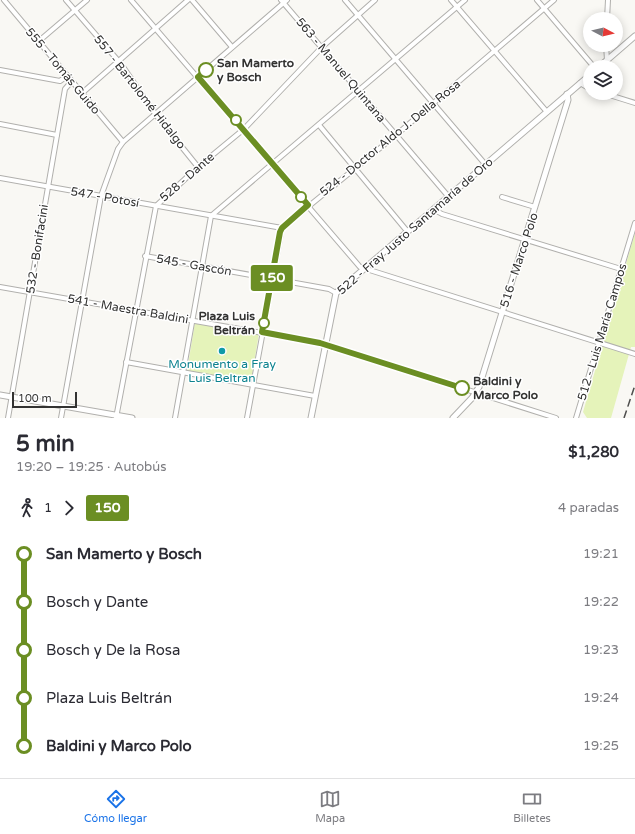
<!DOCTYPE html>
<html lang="es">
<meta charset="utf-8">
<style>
body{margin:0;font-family:"Varela Round",sans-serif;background:#f2f2f3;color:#2b2b33;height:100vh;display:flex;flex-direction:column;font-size:15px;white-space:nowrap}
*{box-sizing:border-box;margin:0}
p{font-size:13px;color:#7c7c81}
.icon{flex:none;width:22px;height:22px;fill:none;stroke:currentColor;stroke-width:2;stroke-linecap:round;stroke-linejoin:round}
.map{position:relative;height:418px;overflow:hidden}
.panel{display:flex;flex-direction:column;background:#fff;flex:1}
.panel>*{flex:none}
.badge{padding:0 8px;border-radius:3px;font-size:14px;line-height:26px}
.needle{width:26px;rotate:97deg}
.controls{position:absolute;left:583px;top:12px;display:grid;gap:8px}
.controls a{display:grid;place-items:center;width:40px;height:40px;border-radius:50%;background:#fff;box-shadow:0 2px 10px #0003;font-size:20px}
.scale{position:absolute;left:12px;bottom:10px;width:65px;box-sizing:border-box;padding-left:4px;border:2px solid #333332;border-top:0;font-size:11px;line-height:14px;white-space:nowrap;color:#333332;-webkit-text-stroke:3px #fff;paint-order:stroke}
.map>.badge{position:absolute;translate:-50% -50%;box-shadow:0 0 0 2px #fff}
.legs{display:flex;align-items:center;gap:6px;height:44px;padding:0 16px;font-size:13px}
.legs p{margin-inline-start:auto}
.overview{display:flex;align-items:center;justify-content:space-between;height:68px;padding:0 16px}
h1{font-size:22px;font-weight:800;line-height:30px}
ul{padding:0 16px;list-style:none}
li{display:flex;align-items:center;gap:14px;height:48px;font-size:15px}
li i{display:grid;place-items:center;width:6px;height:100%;margin:0 5px;background:currentColor}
li i::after{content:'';width:10px;height:10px;margin:-5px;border:3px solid;border-radius:50%;background:#fff}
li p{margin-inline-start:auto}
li:first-child i{background:linear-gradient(#0000 50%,currentColor 0)}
li:last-child i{background:linear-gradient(currentColor 50%,#0000 0)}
.tab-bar{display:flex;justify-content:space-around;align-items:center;height:56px;border-top:1px solid #e1e1e2;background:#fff;font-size:11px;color:#7c7c81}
.tab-bar a{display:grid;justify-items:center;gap:2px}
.tab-bar .active{color:#1a73e8}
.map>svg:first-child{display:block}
.green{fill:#e5f3ba}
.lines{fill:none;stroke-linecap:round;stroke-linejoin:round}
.minor-casing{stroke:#b1b0ad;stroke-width:6}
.tertiary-casing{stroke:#b1b0ad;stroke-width:7}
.minor{stroke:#fff;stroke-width:4}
.tertiary{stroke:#fff;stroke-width:5}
.rail{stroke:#4e4e4d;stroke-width:1.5;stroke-dasharray:8 4;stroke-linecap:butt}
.line-1-casing{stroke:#fff;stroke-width:9}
.line-1{stroke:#6b8e23;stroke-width:6}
.stop-1-dot{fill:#fff;stroke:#6b8e23;stroke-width:2}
.culture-dot{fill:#0f9aa8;stroke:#fff;stroke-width:1.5}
.labels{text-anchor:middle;stroke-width:3;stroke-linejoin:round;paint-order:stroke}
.stop-label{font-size:12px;font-weight:bold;fill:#333332;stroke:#fff;text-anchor:start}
.street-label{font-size:12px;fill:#333332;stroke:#fff}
.culture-label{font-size:12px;fill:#0d838f;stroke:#fff}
</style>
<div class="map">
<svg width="635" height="418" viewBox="0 0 635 418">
<rect width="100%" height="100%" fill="#f9f8f4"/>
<g class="green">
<path d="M635,233V347H631L611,418H587L583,412Z"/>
<path d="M195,322L259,333L251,382L187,371Z"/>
</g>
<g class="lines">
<g class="minor-casing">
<g id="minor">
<path d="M4,0L123,142"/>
<path d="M66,0L121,64L156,115L198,167"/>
<path d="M131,0L360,267L635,354"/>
<path d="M192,0L232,47"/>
<path d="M281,0L448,196"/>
<path d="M345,0L485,164"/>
<path d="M451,0L547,112"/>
<path d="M537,0L594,67"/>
<path d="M607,19L608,0"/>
<path d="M39,41L87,0"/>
<path d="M606,45L607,60"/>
<path d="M0,70L60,81L67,76"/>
<path d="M580,83L590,89"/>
<path d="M603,93L635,103"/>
<path d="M81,94L188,0"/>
<path d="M0,124L57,135"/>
<path d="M319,125L407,231"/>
<path d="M0,178L282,228"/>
<path d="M502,197L535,207"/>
<path d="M433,209L442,214L621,269"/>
<path d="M145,256L329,289L336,293"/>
<path d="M0,287L320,343L556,418"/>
<path d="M126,362L315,396"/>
<path d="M8,418L65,89L72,81"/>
<path d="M61,418L101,196L118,149L123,142L287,0"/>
<path d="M116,418L156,206L198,167L244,129L322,47L375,0"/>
<path d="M175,418L211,216L465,0"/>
<path d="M247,418L282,228L396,135L554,0"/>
<path d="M576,418L635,223"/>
</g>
</g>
<g class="tertiary-casing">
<g id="tertiary">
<path d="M599,67L635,36"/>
<path d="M0,395L132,418"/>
<path d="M311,418L336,293L590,75"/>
<path d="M453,418L472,398L479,387L568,100L567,94"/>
</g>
</g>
<use href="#minor" class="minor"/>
<use href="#tertiary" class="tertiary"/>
<path class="rail" d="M624,418L635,385"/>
</g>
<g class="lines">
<g class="line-1-casing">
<path id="line-1" d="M206,70L198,77L308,205L282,228L280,232L262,332L320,343L462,388"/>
</g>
<use href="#line-1" class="line-1"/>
</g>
<g class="stop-1-dot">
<circle cx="206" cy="70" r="7"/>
<circle cx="236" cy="120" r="5"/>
<circle cx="301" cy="197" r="5"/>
<circle cx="264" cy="323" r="5"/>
<circle cx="462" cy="388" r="7"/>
</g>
<circle class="culture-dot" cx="222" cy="351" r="4"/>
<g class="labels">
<g class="stop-label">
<text x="217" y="67">San Mamerto<tspan x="217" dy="14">y Bosch</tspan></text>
<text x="255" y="320" text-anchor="end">Plaza Luis<tspan x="255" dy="14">Beltrán</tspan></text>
<text x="473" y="385">Baldini y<tspan x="473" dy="14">Marco Polo</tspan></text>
</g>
<g class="street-label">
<text transform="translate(341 70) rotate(50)" y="4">563 - Manuel Quintana</text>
<text transform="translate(63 71) rotate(50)" y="4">555 - Tomás Guido</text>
<text transform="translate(140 92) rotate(52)" y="4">557 - Bartolomé Hidalgo</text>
<text transform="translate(390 138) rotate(-39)" y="4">524 - Doctor Aldo J. Della Rosa</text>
<text transform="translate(187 177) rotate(-41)" y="4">528 - Dante</text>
<text transform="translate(105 197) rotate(10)" y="4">547 - Potosí</text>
<text transform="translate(415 226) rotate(-41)" y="4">522 - Fray Justo Santamaría de Oro</text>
<text transform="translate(37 249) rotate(-81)" y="4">532 - Bonifacini</text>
<text transform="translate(519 260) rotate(-72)" y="4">516 - Marco Polo</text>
<text transform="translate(194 265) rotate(10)" y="4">545 - Gascón</text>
<text transform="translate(128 309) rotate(10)" y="4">541 - Maestra Baldini</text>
<text transform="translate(602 332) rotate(-73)" y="4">512 - Luis María Campos</text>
</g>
<g class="culture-label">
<text x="222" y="368">Monumento a Fray<tspan x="222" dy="14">Luis Beltran</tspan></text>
</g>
</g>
</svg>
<div class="controls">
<a><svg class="needle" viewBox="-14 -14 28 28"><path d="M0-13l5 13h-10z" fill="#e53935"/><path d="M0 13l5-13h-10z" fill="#7c7c81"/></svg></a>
<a><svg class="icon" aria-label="layers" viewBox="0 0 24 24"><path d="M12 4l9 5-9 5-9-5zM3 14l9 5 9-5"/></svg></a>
</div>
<div class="scale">100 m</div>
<b class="badge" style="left:272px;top:278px;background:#6b8e23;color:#fff">150</b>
</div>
<section class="panel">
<div class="overview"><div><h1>5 min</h1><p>19:20 – 19:25 · Autobús</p></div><b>$1,280</b></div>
<div class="legs"><svg class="icon" aria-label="walk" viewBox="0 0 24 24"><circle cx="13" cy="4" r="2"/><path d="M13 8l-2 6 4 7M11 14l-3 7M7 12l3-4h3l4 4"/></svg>1<svg class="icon" aria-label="forward" viewBox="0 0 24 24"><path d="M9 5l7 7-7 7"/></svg><b class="badge" style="background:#6b8e23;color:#fff">150</b><p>4 paradas</p></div>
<ul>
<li><i style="color:#6b8e23"></i><b>San Mamerto y Bosch</b><p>19:21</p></li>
<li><i style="color:#6b8e23"></i><span>Bosch y Dante</span><p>19:22</p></li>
<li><i style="color:#6b8e23"></i><span>Bosch y De la Rosa</span><p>19:23</p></li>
<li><i style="color:#6b8e23"></i><span>Plaza Luis Beltrán</span><p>19:24</p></li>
<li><i style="color:#6b8e23"></i><b>Baldini y Marco Polo</b><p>19:25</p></li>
</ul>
</section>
<nav class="tab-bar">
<a class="active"><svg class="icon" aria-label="directions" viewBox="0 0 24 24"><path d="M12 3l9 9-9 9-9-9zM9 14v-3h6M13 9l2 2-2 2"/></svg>Cómo llegar</a>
<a><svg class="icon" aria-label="map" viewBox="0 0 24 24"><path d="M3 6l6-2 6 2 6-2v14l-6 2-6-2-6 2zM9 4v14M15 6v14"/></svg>Mapa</a>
<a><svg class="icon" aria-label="tickets" viewBox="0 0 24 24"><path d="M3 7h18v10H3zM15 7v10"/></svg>Billetes</a>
</nav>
